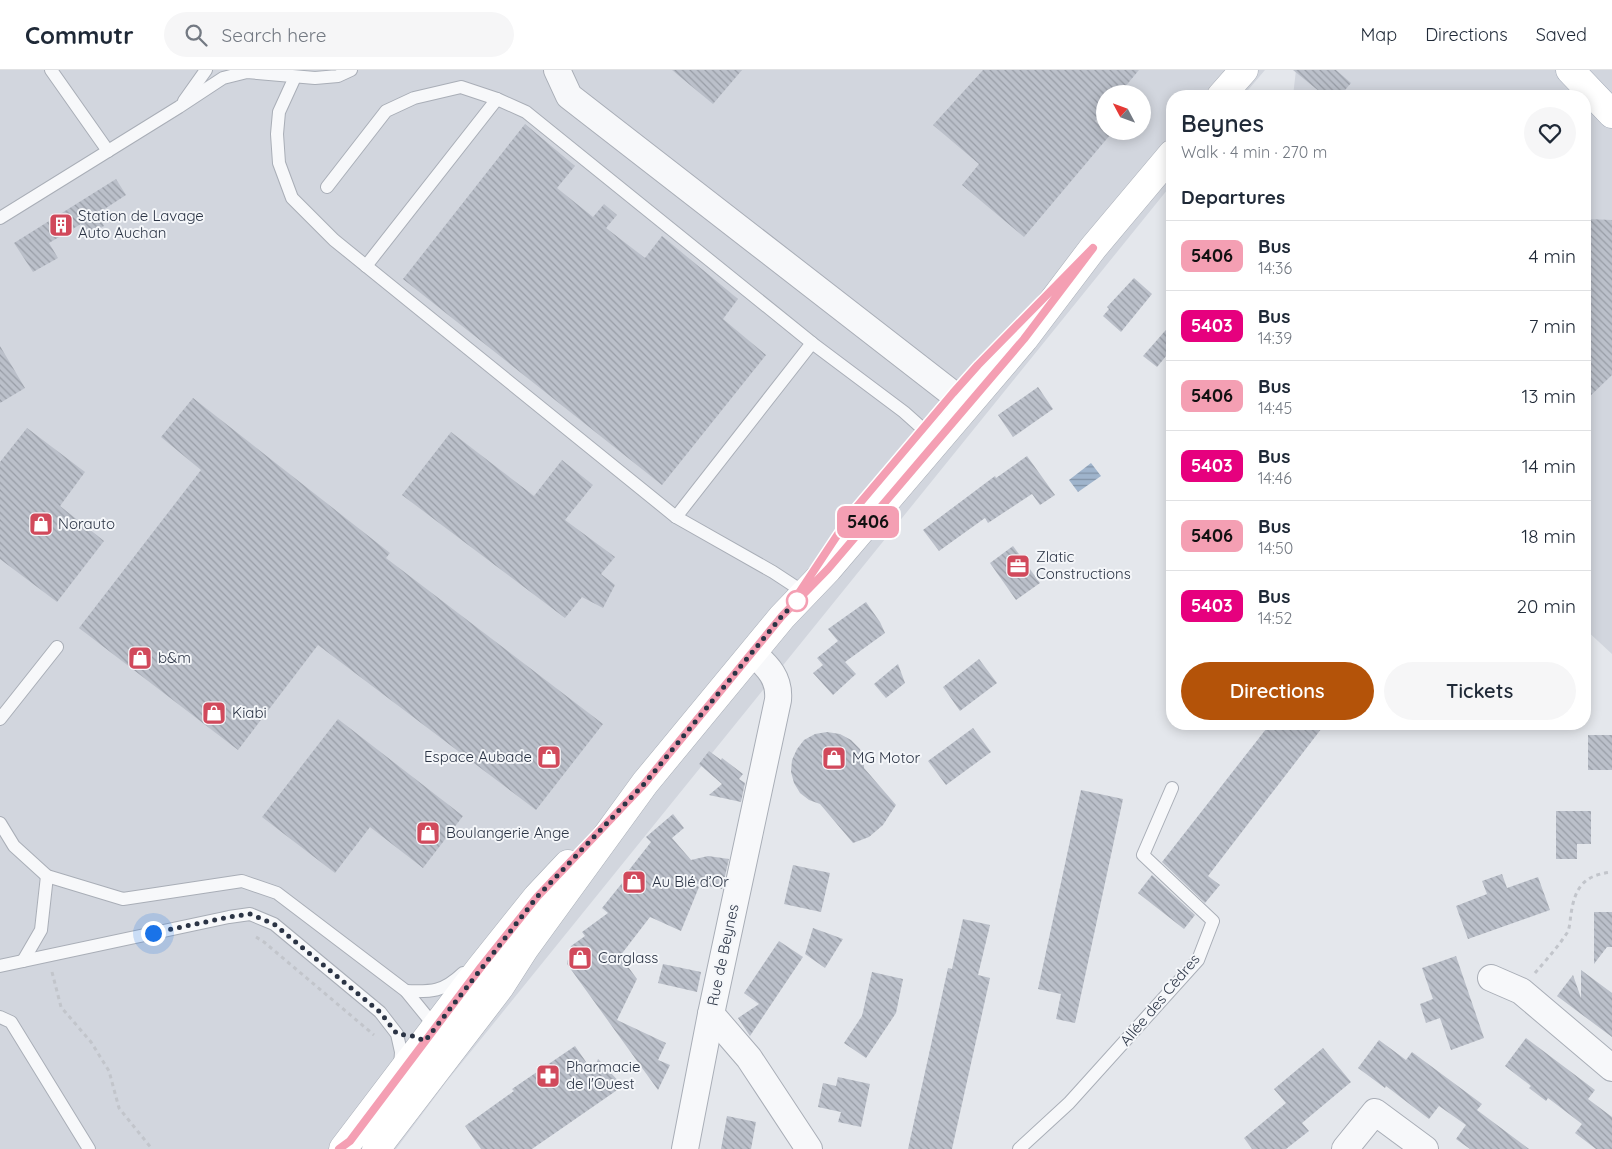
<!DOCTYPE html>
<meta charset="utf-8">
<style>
body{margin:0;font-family:Quicksand,sans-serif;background:#f6f6f7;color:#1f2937;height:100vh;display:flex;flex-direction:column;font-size:19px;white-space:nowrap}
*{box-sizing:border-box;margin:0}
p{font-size:16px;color:#747a83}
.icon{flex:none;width:28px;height:28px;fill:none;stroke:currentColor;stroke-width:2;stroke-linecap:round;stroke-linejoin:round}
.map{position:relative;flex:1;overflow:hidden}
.drawer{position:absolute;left:1166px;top:20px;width:425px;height:640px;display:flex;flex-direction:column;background:#fff;border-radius:20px;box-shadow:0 2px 12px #0003}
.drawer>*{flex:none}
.badge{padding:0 10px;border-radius:8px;font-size:18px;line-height:32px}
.needle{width:32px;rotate:311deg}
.tools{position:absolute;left:1096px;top:15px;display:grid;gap:10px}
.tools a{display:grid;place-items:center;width:55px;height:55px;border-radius:50%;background:#fff;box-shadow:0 2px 12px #0003;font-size:25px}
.you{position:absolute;width:25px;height:25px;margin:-12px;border:4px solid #fff;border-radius:50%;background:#1a73e8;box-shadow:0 0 0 8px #1a73e833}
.map>.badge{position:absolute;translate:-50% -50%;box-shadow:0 0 0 2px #fff}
h2{padding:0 15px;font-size:19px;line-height:45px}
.round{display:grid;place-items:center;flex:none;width:52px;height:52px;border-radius:26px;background:#f6f6f7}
.headline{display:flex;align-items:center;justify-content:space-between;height:85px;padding:0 15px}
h1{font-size:24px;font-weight:600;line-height:38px}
.action{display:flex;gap:10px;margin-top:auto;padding:10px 15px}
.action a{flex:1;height:58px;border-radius:30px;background:#b45309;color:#fff;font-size:20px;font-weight:600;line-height:58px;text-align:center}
.action a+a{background:#f6f6f7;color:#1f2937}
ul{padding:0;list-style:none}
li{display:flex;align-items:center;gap:15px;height:70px;padding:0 15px;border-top:1px solid #e0e1e3}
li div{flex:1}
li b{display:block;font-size:19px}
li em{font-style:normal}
li .badge{min-width:55px;font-weight:700;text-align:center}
header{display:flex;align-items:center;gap:30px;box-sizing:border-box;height:70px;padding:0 25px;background:#fff;border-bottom:1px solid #e0e1e3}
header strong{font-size:24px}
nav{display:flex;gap:28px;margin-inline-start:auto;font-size:18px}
.search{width:350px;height:45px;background:#f6f6f7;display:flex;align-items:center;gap:12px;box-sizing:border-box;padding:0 18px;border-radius:28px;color:#747a83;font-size:19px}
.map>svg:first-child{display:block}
.built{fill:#d2d6de;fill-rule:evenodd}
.water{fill:url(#water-rules)}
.building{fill:url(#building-back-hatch)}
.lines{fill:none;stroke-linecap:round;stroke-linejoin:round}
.lane-casing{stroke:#a9aeb7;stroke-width:14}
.street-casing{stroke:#a9aeb7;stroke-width:28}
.secondary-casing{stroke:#a9aeb7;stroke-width:29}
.primary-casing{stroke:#a3abb8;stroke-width:29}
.path{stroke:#c2c5cb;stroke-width:3;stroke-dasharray:4 4;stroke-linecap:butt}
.lane{stroke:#f7f8fa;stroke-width:12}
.street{stroke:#f7f8fa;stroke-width:26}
.secondary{stroke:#fff;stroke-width:28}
.primary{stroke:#fff;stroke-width:28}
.line-casing{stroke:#fff;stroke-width:11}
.line{stroke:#f49fb3;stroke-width:8}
.walk{stroke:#2b3445;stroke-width:5;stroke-dasharray:0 9}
.stop-dot{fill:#fff;stroke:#f49fb3;stroke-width:2.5}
.labels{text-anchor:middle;stroke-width:4;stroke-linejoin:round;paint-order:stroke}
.poi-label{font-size:15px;fill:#2b3445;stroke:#f4f6f9;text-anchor:start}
.street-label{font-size:15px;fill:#2b3445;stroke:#f4f6f9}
</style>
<header>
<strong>Commutr</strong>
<div class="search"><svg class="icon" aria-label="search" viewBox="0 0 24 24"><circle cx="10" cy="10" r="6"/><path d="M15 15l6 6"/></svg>Search here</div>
<nav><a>Map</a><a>Directions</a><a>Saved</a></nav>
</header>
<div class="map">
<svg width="1612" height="1079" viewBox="0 0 1612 1079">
<defs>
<pattern id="water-rules" width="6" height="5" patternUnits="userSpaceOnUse" patternTransform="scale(1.25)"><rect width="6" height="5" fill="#9fb4cc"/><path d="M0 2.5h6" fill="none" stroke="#8293a7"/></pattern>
<pattern id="building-back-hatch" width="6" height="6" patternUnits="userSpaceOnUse" patternTransform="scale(1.25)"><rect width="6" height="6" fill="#bbc0ca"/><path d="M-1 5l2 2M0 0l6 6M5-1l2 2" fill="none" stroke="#989da6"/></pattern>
</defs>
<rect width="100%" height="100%" fill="#e4e7ec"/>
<g class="built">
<path d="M0,0H1265L1243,26H1172V114L447,1011L396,1079H0ZM1105,24H1142V61H1105Z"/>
<path d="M1296,0H1612V584L1585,559V26H1293Z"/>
</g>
<path class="water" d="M1091,393L1101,406L1078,422L1069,410Z"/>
<g class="building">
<path d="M672,0H742L713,34Z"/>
<path d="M983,0H1139L1119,24H1105V40L1095,51L1110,65L1024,167L962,115L979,94L933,55Z"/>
<path d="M1293,0H1336L1351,13L1340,26H1325Z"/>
<path d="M525,54L575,96L557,118L593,147L604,134L617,145L606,158L645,188L662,166L738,229L723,249L766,285L662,415L403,209Z"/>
<path d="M116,109L126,125L97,144L104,156L87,166L81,154L49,173L58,188L33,202L14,173Z"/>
<path d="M1585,149L1612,150V305L1585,331Z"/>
<path d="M1134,208L1152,224L1121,262L1103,246L1109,239L1107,237Z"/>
<path d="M1172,253V279L1157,297L1143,286Z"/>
<path d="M0,276L25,318L0,333Z"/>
<path d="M1038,317L1053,339L1013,367L998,345Z"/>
<path d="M193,328L390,483L386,488L603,654L536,740L318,575L238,680L79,558L201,400L161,367Z"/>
<path d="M27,358L85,402L60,436L104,471L57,532L0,489V392Z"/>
<path d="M451,362L534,426L562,390L593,415L565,450L615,487L601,504L615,515L603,538L582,527L565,548L402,425Z"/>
<path d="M1027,386L1055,425L1040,435L1032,424L988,453L985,448L939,481L923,460L995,406L996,408Z"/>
<path d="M1013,476L1040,513L1016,530L990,493Z"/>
<path d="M866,532L880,552L885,563L845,592L856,604L833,625L813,603L823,595L817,588L838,571L828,559Z"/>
<path d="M979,589L997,613L960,641L943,617Z"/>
<path d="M898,594L905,613L886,628L874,614Z"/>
<path d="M338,649L463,746L423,798L370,757L335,803L262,747Z"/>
<path d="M1270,654H1325L1208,806L1220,815L1205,833L1162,792Z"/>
<path d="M973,658L991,682L946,715L928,691Z"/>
<path d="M827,662L840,664L851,670L860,679L864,691V698L896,735L883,755L869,767L853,773L820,734L809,730L800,723L794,713L791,702L792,690L797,679L804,670L815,664Z"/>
<rect x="1588" y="665" width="24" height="35"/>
<path d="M709,681L721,690L722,688L743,704L739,709L745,713L741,732L709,725L722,714L699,694Z"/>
<path d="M1081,720L1123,729L1075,953L1056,949L1061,924L1038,919Z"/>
<path d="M1556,741H1591V774H1577V789H1556Z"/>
<path d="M673,744L684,758L672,768L691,790L708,786L729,789L722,819L694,813L699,817L681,861L650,847L620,886L637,909L617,950L666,973L658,990L670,995L658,1020L567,894L571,876L585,866L582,862L608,843L602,838L631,802L629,800L651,772L646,767Z"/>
<path d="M793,795L830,803L821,842L784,834Z"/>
<path d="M1502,804L1507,818L1538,807L1550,840L1468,869L1456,836L1487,824L1482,811Z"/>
<path d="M1152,805L1195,845L1184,859L1138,823Z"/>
<path d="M1594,842H1612V877H1607L1594,894Z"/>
<path d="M963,849L990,855L978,905L990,908L952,1079H908L948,898L952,899Z"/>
<path d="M813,858L843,869L825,898L805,884Z"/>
<path d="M779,871L803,887L750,966L738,948L759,934L744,923Z"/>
<path d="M1456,886L1484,968L1451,980L1440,948L1426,953L1420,934L1433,929L1422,898Z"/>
<path d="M663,894L701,902L697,922L658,913Z"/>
<path d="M1581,900L1612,923V967L1557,926L1573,905L1581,928Z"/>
<path d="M872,902L903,909L896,943L866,988L844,973L862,946Z"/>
<path d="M1526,968L1595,1020L1588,1029L1612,1047V1079H1596L1575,1063L1582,1054L1548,1028L1546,1031L1529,1018L1531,1016L1505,996Z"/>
<path d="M1379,970L1406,990L1412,982L1482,1034L1477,1040L1529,1079H1470L1456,1069L1466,1055L1439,1036L1429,1049L1386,1016L1385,1018L1358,998Z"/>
<path d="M575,976L593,1002L598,989L623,1016L532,1079H481L465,1056L514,1021L512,1019Z"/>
<path d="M1323,978L1351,1012L1302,1053L1309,1061L1286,1079H1252L1244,1068L1286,1033L1274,1019Z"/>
<path d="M838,1007L870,1014L861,1057L838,1052L841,1042L818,1037L823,1013L836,1016Z"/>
<path d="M727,1046L756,1052L751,1079H721Z"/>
</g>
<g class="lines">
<g class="lane-casing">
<g id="lane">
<path d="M51,0L108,81"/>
<path d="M295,7L279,42L277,64L279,93L292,128L334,170L676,447L773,502L805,523"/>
<path d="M184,31L206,0"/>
<path d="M327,117L386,41L414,28L461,17L497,29L526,42L812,273L904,342L923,359L928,380"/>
<path d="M0,148L179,37L223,8L247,2L315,8L338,6L351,0"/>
<path d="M366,196L497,29"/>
<path d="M676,447L812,273"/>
<path d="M0,649L57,577"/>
<path d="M0,753L14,776L47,806L123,829L242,811L277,823L406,921L428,948L440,957"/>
<path d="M23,891L41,860L47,806"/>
<path d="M0,896L229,847L250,844L274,854L380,942L397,964L401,982L400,997"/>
<path d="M406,921C432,922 443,922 463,903"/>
<path d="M0,947L11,952L89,1079"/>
<path d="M1019,1079L1069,1033L1198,890L1213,851L1143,785L1172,718"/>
</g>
</g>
<g class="street-casing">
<g id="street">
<path d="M557,0L569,26L967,335"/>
<path d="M1491,908L1521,921L1612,998"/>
<path d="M711,944L749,988L809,1079"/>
<path d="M685,1079L711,944L778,630C780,608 768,597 753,583"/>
<path d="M1345,1079L1375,1042L1425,1079"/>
</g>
</g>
<g class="secondary-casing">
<g id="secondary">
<path d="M1221,26L1244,0"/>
<path d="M343,1079L481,897L537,827L568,794"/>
<path d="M376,1079L500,917L525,878L645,713L782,547L828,499L1024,269L1093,178L1172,84"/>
</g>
</g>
<g class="primary-casing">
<path id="primary" d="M1570,0L1612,44"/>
</g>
<g class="path">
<path d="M256,867L264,872L374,965"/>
<path d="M52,902L61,937L91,972L109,1001L119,1038L152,1079"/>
<path d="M1535,903C1546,890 1558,877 1567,863C1570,858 1570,850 1571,844C1575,817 1584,805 1612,802"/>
</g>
<use href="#lane" class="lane"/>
<use href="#street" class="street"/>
<use href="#secondary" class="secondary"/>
<use href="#primary" class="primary"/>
</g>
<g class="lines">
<g class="line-casing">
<path id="line" d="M339,1079L350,1071L481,897L537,827L645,713L782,546L828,499L1024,269L1093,178L978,295L953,323L854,440L793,532"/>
</g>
<use href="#line" class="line"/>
<path class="walk" d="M153,863L229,847L250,844L274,854L380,942L397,964L413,966L425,971L537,827L645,713L782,546L797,531"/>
</g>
<defs>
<g id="building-square" transform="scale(1.25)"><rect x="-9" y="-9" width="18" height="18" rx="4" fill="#d1495b" stroke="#f4f6f9"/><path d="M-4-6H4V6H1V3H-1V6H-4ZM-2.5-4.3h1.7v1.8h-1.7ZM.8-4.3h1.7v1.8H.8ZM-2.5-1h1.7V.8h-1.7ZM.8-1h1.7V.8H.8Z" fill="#fff"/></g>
<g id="shop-square" transform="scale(1.25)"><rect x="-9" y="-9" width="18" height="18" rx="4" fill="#d1495b" stroke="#f4f6f9"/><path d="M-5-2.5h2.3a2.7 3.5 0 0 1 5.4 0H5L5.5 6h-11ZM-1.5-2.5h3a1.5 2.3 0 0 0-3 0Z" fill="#fff"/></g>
<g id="office-square" transform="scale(1.25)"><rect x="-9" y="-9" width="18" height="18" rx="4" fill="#d1495b" stroke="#f4f6f9"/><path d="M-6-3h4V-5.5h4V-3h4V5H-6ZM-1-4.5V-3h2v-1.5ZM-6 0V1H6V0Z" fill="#fff"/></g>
<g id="pharmacy-square" transform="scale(1.25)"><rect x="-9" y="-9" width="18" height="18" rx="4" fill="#d1495b" stroke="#f4f6f9"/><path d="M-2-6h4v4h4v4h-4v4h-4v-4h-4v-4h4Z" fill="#fff"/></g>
</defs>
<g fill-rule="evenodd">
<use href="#building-square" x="61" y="155"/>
<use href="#shop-square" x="41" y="454"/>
<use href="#office-square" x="1018" y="496"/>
<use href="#shop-square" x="140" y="588"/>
<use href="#shop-square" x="214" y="643"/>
<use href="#shop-square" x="549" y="687"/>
<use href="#shop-square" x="834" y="688"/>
<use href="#shop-square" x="428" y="763"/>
<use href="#shop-square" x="634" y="812"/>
<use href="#shop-square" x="580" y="888"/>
<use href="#pharmacy-square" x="548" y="1006"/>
</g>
<circle class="stop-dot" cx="797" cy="531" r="10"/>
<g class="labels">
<g class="poi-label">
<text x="78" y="151">Station de Lavage<tspan x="78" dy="17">Auto Auchan</tspan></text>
<text x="58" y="459">Norauto</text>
<text x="1036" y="492">Zlatic<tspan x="1036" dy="17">Constructions</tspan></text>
<text x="158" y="593">b&amp;m</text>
<text x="232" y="648">Kiabi</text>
<text x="532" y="692" text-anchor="end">Espace Aubade</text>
<text x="852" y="693">MG Motor</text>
<text x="446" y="768">Boulangerie Ange</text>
<text x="652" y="817">Au Blé d’Or</text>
<text x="598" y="893">Carglass</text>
<text x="566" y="1002">Pharmacie<tspan x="566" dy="17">de l'Ouest</tspan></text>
</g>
<g class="street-label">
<text transform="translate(723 885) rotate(-78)" y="5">Rue de Beynes</text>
<text transform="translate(1160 930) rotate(-50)" y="5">Allée des Cèdres</text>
</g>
</g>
</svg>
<div class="tools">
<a><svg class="needle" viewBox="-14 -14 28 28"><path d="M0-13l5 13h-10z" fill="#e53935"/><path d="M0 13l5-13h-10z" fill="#747a83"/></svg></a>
</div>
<div class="you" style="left:153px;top:863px"></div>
<b class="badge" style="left:868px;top:452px;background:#f49fb3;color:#111">5406</b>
<section class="drawer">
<div class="headline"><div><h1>Beynes</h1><p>Walk · 4 min · 270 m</p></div><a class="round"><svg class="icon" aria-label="heart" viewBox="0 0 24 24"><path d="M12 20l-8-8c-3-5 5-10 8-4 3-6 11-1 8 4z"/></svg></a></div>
<h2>Departures</h2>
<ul>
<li><span class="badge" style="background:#f49fb3;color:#111">5406</span><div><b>Bus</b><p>14:36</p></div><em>4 min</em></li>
<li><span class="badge" style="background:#e6007e;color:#fff">5403</span><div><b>Bus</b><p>14:39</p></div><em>7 min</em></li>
<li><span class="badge" style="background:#f49fb3;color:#111">5406</span><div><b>Bus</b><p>14:45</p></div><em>13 min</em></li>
<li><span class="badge" style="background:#e6007e;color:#fff">5403</span><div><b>Bus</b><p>14:46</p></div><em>14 min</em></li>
<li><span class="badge" style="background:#f49fb3;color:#111">5406</span><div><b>Bus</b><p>14:50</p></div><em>18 min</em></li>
<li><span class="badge" style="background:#e6007e;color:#fff">5403</span><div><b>Bus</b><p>14:52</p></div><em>20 min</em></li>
</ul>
<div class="action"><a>Directions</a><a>Tickets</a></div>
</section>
</div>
